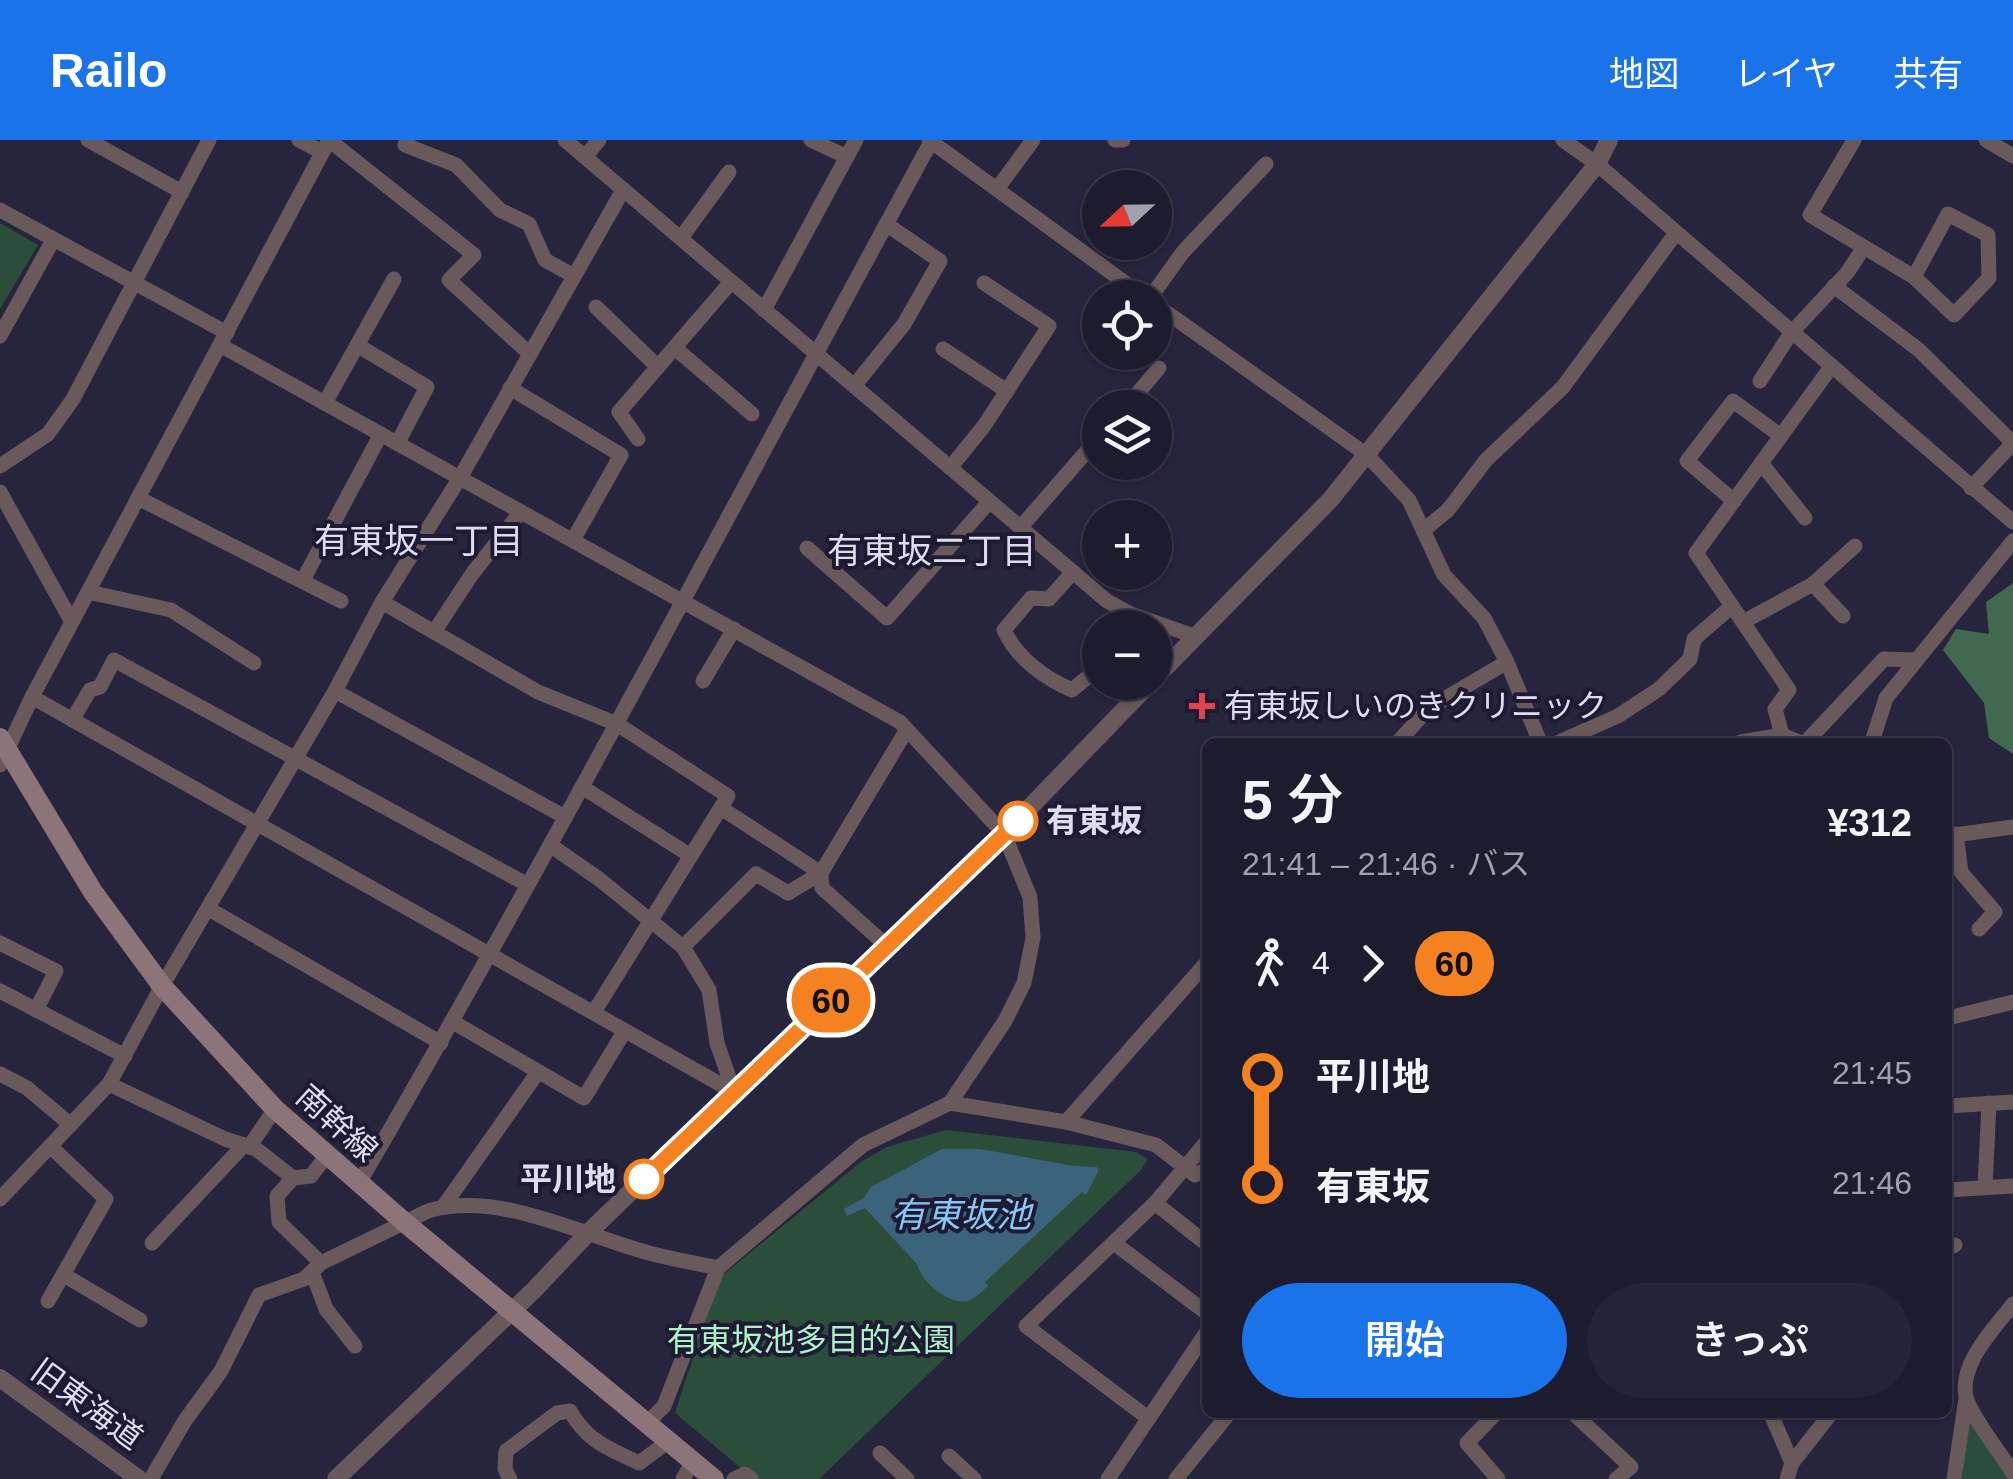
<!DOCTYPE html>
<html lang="ja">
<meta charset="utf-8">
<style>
body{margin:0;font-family:Helvetica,"Noto Sans JP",sans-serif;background:#252436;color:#f1f3f6;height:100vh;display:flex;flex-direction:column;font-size:38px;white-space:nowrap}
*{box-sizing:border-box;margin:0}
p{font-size:32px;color:#a0a1aa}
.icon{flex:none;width:55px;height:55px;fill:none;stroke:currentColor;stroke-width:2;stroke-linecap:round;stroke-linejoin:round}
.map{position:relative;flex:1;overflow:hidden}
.panel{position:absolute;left:1202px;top:598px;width:750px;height:680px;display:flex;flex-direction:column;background:#1d1b2e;border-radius:15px;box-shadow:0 2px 8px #0004,0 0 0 2px #3b394a}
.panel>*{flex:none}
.badge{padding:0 20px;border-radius:32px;font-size:35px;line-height:65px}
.needle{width:65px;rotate:248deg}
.buttons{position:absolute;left:1082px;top:30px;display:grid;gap:20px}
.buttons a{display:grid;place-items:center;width:90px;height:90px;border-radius:50%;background:#1d1b2e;box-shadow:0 2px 8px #0004,0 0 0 2px #3b394a;font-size:50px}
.map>.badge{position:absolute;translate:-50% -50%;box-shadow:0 0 0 5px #fff}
.legs{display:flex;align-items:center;gap:15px;height:110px;padding:0 40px;font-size:32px}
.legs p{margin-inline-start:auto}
.overview{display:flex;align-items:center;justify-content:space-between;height:170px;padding:0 40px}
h1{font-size:55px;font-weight:600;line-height:75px}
.action{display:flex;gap:20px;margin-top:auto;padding:20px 40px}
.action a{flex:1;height:115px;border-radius:60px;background:#1a73e8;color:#fff;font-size:40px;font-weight:600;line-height:115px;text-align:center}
.action a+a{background:#252436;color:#f1f3f6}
ul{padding:0 40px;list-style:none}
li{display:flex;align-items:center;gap:35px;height:110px;font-size:38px}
li i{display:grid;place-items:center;width:15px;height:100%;margin:0 12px;background:currentColor}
li i::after{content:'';width:25px;height:25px;margin:-12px;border:8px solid;border-radius:50%;background:#1d1b2e}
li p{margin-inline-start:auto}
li:first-child i{background:linear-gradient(#0000 50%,currentColor 0)}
li:last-child i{background:linear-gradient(currentColor 50%,#0000 0)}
header{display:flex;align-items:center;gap:60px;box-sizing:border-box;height:140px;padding:0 50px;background:#1a73e8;color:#fff}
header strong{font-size:48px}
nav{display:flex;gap:55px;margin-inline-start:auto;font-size:35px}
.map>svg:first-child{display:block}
.green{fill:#2a4e39}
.forest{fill:#416950}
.water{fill:#3c637c}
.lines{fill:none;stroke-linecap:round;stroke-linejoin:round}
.minor{stroke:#69595b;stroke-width:15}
.tertiary{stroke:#69595b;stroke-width:18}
.secondary{stroke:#8d7478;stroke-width:20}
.line-1-casing{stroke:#fff;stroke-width:22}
.line-1{stroke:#f58220;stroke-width:15}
.health-dot{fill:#e0444e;stroke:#1e1a33;stroke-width:4}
.stop-1-dot{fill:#fff;stroke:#f58220;stroke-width:5}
.labels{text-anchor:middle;stroke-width:8;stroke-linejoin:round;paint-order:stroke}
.poi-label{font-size:32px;fill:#deddee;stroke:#1e1a33;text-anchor:start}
.stop-label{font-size:32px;font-weight:bold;fill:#deddee;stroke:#1e1a33;text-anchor:start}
.street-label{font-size:32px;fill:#deddee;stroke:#1e1a33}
.park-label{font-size:32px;fill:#adf1c6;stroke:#1e1a33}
.neighbourhood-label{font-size:35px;fill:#deddee;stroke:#1e1a33}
.water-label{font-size:35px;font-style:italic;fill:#87c8f3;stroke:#1e1a33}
</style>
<header>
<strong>Railo</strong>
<nav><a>地図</a><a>レイヤ</a><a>共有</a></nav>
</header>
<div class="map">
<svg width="2013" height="1339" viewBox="0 0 2013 1339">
<rect width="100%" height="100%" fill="#27243e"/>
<g class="green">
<path d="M0,83L38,105L0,169Z"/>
<path d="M946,990L1136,1012L1148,1019L1141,1030L819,1339H754L675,1273L718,1139L862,1021L887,1007Z"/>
<path d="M1974,1281L2008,1339H1962L1968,1282Z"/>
</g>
<path class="forest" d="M2013,443V614L1989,598L1984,563L1943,510L1956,489L1989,494L1986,462Z"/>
<path class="water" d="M942,1009H980L1074,1026L1097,1027L1098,1032L1086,1055L1082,1052L985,1142L988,1146C982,1151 975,1159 967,1161C948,1165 921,1141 917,1124L865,1068L847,1076L844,1069L863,1059L871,1047Z"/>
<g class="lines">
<g class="minor">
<path d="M88,0L182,52"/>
<path d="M299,0L322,12"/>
<path d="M329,0L474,115L449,140L530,214"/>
<path d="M408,0L405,5L456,25L500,70L529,84L545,120L574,136"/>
<path d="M565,0L1107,461L1131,474L1194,496"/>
<path d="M811,0L847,17"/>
<path d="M929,0L1146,158"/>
<path d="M1115,0H1123"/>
<path d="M1563,0L1597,24L2013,382"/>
<path d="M1986,0L2013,16"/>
<path d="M585,17L599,0"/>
<path d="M997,49L1033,0"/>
<path d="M0,70L227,193"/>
<path d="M681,98L729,32"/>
<path d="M1864,107L1914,137L1954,175L1989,138L1988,95L1948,74L1914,137"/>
<path d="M1834,146L1919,210L2013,303"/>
<path d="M1150,158L1183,112L1266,24"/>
<path d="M1155,164L1367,315L1409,360L1444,435L1484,478L1507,522L1540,602"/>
<path d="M596,167L658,227"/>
<path d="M764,170L856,0"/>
<path d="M0,196L53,100"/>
<path d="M220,205L900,582L1004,694L1030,757L1033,798L1024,843L1005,881L950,963"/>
<path d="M357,205L427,247L398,302"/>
<path d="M675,208L752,274"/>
<path d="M943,209L1007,251"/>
<path d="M1760,241L1791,193L1847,133L1864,107L1810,75L1854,0"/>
<path d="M854,246L904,184L940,121L886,84"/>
<path d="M510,248L621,315L573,400"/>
<path d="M326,261L394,139"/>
<path d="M1125,268L1159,228"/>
<path d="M638,299L619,272L731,142"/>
<path d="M1761,323L1805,378"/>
<path d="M0,326L48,294L73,259L209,0"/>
<path d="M950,328L984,286L1049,186L984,143"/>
<path d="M1971,348L2013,303"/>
<path d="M0,352L72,482"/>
<path d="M138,358L341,461"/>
<path d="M1734,361L1687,321L1733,261L1781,296"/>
<path d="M1020,388L1100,296"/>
<path d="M1424,390L1448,370L1486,320L1563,247L1676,93"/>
<path d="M807,408L887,478L989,362"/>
<path d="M1073,432L1049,459L1031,458L1004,490C1017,518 1044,538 1072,550L1100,527"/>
<path d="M303,440L381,294"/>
<path d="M1813,444L1843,476"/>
<path d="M88,452L171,470L254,523"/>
<path d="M382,462L538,552L617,584L728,656L594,872"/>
<path d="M1743,482L1813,444L1855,406"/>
<path d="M434,492L472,434L520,373"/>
<path d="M703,541L734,489"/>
<path d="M335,551L565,677"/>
<path d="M32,557L329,0"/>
<path d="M72,580L90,550L100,547L114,520L528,745"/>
<path d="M1782,595L1775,569L1789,550L1696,413L1831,227"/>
<path d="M1398,602L1429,568L1507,522"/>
<path d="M1559,602L1618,576L1659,549L1690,519L1694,499L1732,466"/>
<path d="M1741,602L1782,595L1799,602"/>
<path d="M1806,602L1884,519L1917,520"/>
<path d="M1872,602L1886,558L2013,401"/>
<path d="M0,625L32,557L734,952"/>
<path d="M582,647L691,716"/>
<path d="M721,668L821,733L822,748L887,806"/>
<path d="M1956,694L1961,732L1995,772L1979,789"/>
<path d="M1948,696L2013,687"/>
<path d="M550,705L599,739L683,807L709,850L717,903L734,952"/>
<path d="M209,769L441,903"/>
<path d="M0,803L56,831L36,870"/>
<path d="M683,807L756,734L788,753L821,733L906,591"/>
<path d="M0,851L125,916"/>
<path d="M1948,878L2013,862"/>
<path d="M453,882L584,958L624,892"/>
<path d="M0,934L27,948L71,985"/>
<path d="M109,944L225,999L256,1009L293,1038L311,1036L327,1015"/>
<path d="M1948,966L2013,962"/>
<path d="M1066,982L1156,1005L1195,1035L1208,1029"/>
<path d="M249,1007L275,969"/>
<path d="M293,1038L277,1056L279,1082L321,1123"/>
<path d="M359,1043C559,700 742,348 932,0"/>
<path d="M1985,1047L1989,963"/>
<path d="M1948,1050L2013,1046"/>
<path d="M0,1059L109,944L162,846L335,551L382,462L461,336L623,50"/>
<path d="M1155,1063L1208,1105"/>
<path d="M443,1067L538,932"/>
<path d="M152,1103L244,1005"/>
<path d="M1114,1103L1208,1174"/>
<path d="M1948,1108L1955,1105"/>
<path d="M312,1132L326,1169L355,1206"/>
<path d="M64,1135L140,1180"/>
<path d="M48,1161L106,1059L50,1006"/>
<path d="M2013,1164C1995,1188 1956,1226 1967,1260C1975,1282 2000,1312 2013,1333"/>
<path d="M1497,1272L1467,1303L1498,1339"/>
<path d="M1572,1272L1631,1327L1616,1339"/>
<path d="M1770,1272L1792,1323L1787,1339"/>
<path d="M1148,1278L1026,1186L1155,1063L1208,1000"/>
<path d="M647,1283L664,1266L718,1128L863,1005L950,963L1066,982L1208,821"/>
<path d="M880,1313L907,1339"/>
<path d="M949,1316L974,1339"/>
<path d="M1792,1323L1832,1272"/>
<path d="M151,1339L184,1282L221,1231L259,1155L304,1139L321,1123L428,1071C499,1050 581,1095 649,1113C671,1119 695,1123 718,1128"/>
<path d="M510,1339L505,1329L506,1311L557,1273L570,1271C588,1302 608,1308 639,1323L669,1301"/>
<path d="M683,1339L693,1321"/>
<path d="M734,1339L745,1334L751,1339"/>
<path d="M1108,1339L1208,1190"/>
<path d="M1176,1339L1230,1272"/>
<path d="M1954,1339L1966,1258"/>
</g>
<g class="tertiary">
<path d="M1155,538L1331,359L1597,24L1609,0"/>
<path d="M0,1238L139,1339"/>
<path d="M336,1339L534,1150L588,1093L715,970L1004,694L1151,542"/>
</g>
<path class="secondary" d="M0,598L93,752L162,846L275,969L403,1081L714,1339"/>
</g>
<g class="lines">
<g class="line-1-casing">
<path id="line-1" d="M644,1039L1018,681"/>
</g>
<use href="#line-1" class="line-1"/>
</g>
<path class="health-dot" d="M1197 551h10v10h10v10h-10v10h-10v-10h-10v-10h10z"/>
<g class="stop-1-dot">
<circle cx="1018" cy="681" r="18"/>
<circle cx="644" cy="1039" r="18"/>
</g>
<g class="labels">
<g class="poi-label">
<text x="1224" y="577">有東坂しいのきクリニック</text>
</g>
<g class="stop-label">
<text x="1046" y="692">有東坂</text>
<text x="616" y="1050" text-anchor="end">平川地</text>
</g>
<g class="street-label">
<text transform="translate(337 983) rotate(42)" y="11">南幹線</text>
<text transform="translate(87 1264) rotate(36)" y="11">旧東海道</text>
</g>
<g class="park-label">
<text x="811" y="1211">有東坂池多目的公園</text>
</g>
<g class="neighbourhood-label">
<text x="419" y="413">有東坂一丁目</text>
<text x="932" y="423">有東坂二丁目</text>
</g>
<g class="water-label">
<text x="961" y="1087">有東坂池</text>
</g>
</g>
</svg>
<div class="buttons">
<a><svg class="needle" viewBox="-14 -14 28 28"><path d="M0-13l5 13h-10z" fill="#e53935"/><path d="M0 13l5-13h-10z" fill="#a0a1aa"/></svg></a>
<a><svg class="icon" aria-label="locate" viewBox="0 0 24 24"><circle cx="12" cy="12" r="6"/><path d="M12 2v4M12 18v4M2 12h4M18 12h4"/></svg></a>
<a><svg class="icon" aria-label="layers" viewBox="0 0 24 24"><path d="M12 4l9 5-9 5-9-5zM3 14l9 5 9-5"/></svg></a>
<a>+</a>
<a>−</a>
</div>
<b class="badge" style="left:831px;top:860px;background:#f58220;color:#111">60</b>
<section class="panel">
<div class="overview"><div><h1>5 分</h1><p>21:41 – 21:46 · バス</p></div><b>¥312</b></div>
<div class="legs"><svg class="icon" aria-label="walk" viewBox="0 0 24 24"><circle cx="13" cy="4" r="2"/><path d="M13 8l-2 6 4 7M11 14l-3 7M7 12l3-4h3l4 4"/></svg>4<svg class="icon" aria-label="forward" viewBox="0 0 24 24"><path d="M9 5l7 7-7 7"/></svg><b class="badge" style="background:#f58220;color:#111">60</b></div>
<ul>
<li><i style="color:#f58220"></i><b>平川地</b><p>21:45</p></li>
<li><i style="color:#f58220"></i><b>有東坂</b><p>21:46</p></li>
</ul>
<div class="action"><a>開始</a><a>きっぷ</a></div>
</section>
</div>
